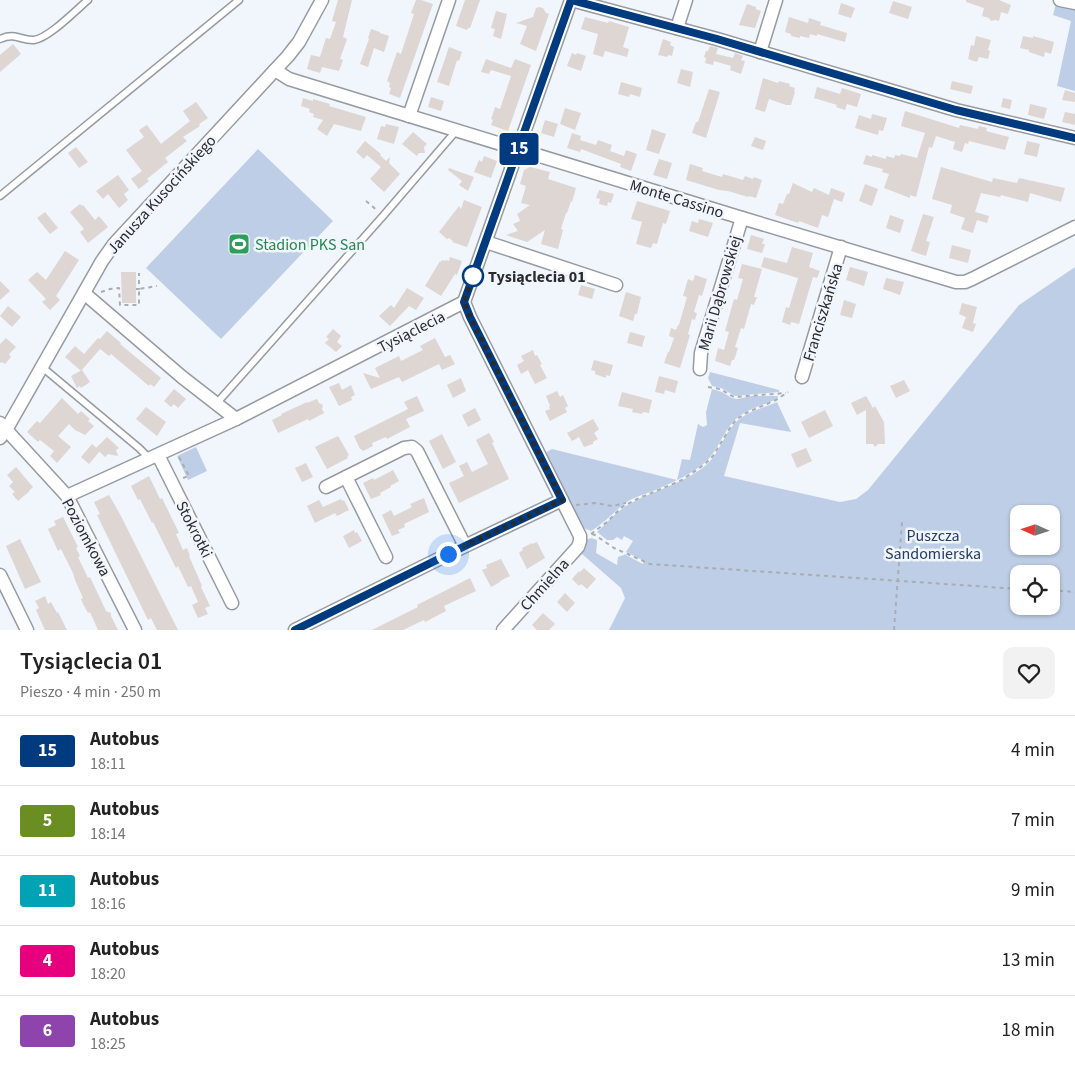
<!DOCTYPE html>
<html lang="pl">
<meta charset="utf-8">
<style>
body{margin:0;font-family:"Source Sans 3",sans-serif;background:#f2f2f2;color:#222;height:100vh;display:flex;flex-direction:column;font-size:19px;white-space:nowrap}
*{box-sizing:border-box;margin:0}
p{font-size:16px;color:#767676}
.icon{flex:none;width:28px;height:28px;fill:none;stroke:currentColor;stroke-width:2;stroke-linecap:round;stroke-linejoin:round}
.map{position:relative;height:630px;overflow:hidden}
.sheet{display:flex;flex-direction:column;background:#fff;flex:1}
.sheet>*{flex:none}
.badge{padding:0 10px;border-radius:4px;font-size:18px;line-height:32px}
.needle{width:32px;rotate:273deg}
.buttons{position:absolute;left:1010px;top:505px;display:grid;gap:10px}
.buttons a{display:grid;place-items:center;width:50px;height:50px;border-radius:10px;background:#fff;box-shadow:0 1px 4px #0004;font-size:25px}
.you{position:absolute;width:25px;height:25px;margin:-12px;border:4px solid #fff;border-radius:50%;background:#1a73e8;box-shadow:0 0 0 8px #1a73e833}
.map>.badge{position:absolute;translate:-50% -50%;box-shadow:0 0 0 2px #fff}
.round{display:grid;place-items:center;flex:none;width:52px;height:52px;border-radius:10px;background:#f2f2f2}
.overview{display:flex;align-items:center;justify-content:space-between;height:85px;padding:0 20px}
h1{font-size:24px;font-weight:600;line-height:38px}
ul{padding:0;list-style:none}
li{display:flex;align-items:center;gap:15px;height:70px;padding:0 20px;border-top:1px solid #e0e0e0}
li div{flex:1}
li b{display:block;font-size:19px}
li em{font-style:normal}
li .badge{min-width:55px;font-weight:700;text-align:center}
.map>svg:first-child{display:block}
.green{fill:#bfcee7;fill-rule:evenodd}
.building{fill:#ded6d3}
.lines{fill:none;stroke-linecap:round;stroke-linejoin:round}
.service-casing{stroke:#979aa1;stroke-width:9}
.minor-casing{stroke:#979aa1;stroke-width:15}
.path{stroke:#aaadb3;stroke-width:2;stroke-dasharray:4 4;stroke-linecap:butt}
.service{stroke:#fff;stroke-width:6}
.minor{stroke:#fff;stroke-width:12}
.line-casing{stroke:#fff;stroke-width:11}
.line{stroke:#003b80;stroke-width:8}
.walk{stroke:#292a2d;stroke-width:5;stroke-dasharray:0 9}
.stop-dot{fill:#fff;stroke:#003b80;stroke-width:2.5}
.labels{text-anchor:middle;stroke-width:5;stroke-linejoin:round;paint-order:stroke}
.street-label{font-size:16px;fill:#292a2d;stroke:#f1f5fc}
.leisure-label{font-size:16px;fill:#27864d;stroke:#f1f5fc;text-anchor:start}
.stop-label{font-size:16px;font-weight:bold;fill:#292a2d;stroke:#f1f5fc;text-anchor:start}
.park-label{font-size:16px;fill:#243b64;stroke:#f1f5fc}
</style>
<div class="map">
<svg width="1075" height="630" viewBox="0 0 1075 630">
<rect width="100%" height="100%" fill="#f1f5fc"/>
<g class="green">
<path d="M1056,4L1075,9V91L1057,86L1071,21L1053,15Z"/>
<path d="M258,149L333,221L221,339L146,268Z"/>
<path d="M1075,267V630H609L625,598L621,588L582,554L581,551L586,540L591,538L597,540V543L596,553L617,565L618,557L624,555V554L643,564L644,561L626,552L633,541L624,536L622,540L617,537L613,540H607L597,532C605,525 616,512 626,506C651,491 681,485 705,466C719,455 723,435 736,422C746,412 763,408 777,402L791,432L740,423L724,476L840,502L856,499L868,490L1019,305ZM1019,514H1051V546H1019ZM1019,574H1051V606H1019Z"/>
<path d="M710,372L779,390V392L735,396L721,388L712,386L708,378Z"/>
<path d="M712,389L722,392L732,398L737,399L752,396H778L777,399C763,405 744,410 733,422C721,435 717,454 702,465C690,474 676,481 662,487C652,492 640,495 630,500C616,509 606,522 591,531L581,527L543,454L552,449L677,480L682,459L690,460L698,424L703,427L707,425L706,412Z"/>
<path d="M196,447L207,471L188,480L177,456Z"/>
</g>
<g class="building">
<path d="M338,0H352L343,37L347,39L340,59L343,60L339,71L322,67L320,73L307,69L311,55L320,57L326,38L330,39L336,22L332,21Z"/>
<path d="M416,0H421L433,4L400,98L389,94L391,88L389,87L390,83L387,81L397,52L401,54L414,14L411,13Z"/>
<path d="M465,0H480L470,28H468L467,30L456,26Z"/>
<path d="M966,0H999L1011,5L1008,14L1001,12L999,21L995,20L991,21L989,18L982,16L984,8L966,2Z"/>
<path d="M893,1L912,7L908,19L889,13Z"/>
<path d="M841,3L855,8L851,18L838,14Z"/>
<path d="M747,4L756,7V9L761,11L755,28L739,25Z"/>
<path d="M539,7L543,8L546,13L549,14L536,51L520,44L527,26L516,23L533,17L536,8Z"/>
<path d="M496,11L507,14L501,39L493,36L495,29L491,28Z"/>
<path d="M585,17L608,23L609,21L629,27L623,47L629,49L627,57L605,51L603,57L593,54L598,34L581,29Z"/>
<path d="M789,17L808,23L809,18L821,22L820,25L847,33L845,42L817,34V36L810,34L809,38L800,36V38L791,36V34L785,32Z"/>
<path d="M371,29L380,32V33L389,36L384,52L374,48L368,67L360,64L369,39L368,38Z"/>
<path d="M976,36L991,40L988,50L990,51L988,59L979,57L977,62L968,59L971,45L974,46Z"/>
<path d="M1023,36L1033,38V36L1054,42L1051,54L1045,52L1044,57L1029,52V50L1020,48Z"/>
<path d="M663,39L671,42L670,45L674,47L672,56L668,55L667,57L658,55Z"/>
<path d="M13,44L21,54L0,72V55Z"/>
<path d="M710,46L718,48L716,54L733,58L735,53L743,56L741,60L745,61L741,74L730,70L731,66L714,61L713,65L705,63L706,58L704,57L706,51H708Z"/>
<path d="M449,47L462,52L459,61L457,60L449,86L437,82Z"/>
<path d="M572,53L576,55L577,53L586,56L581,71L567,66Z"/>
<path d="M486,59L511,68L515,59L531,65L508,131L491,125L493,120L491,119L495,107L500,109L511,76L491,70L489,74L481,72Z"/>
<path d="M681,69L693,72L690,87L677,83Z"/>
<path d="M763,78L778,83L779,81L790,84L789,86L795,88L794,91L795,92L791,105H786L769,99L765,112L755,109Z"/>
<path d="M952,81L973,86L971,94L950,89Z"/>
<path d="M621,82L642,88L640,97L630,94L629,97L618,94Z"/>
<path d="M817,87L840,94L842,88L861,94L857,107L847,104L845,110L836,107L837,105L814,98Z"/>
<path d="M709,89L720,92L706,138L692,133L696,122H698Z"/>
<path d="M1065,90L1075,93V102L1062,100Z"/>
<path d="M431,97L444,101L441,111L428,107Z"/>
<path d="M303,98L313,101V99L330,104L329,106L366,117L361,131L334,124L327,136L317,129L323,120L313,117L314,114L309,112L310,109L301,106Z"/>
<path d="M1003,98L1012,100L1010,109L1001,107Z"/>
<path d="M196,102L208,118L199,124L200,126L183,137L187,141L165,158L168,162L147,179L149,181L139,189L131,179L142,171L126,150L144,137L139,130L147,125L161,144L190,121L183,111Z"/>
<path d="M1030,104L1047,108L1044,119L1028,115Z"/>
<path d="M565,108L581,113L575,130L560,124Z"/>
<path d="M905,111L959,128L960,125L978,129L979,126L987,128L986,131L1009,137L1005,150L969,141L968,144L965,143L962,152L953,149L955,142L936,136L932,148L929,147L916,197L910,195V198L884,188L889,174L882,172L883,169L863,164L866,155L872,157V155L886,159V156L894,158L895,155L900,156L901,154L917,158L925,133L901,126Z"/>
<path d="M1065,112L1075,114V125L1062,122Z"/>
<path d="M872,114L887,118L883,131L879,130L878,135L855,128L859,115L871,119Z"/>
<path d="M545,120L558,124L554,137L541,133Z"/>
<path d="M386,124L399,127L394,144L377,139L381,126L385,127Z"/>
<path d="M652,129L666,134L659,154L646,150Z"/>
<path d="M413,132L427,144L424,147L425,153H419L417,156L402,144Z"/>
<path d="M572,133L581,136L580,140L596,145L598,140L612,145L610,151L624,156L626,150L637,154L631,171L620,167L621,164L581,149L580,152L567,148Z"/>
<path d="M755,137L766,141L763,150L751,146Z"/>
<path d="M365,141L381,154L380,155L386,161L390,157L389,163L400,174L384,192L370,179L381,167L367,155L364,159L356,152Z"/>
<path d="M1027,141L1040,144L1037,157L1024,154Z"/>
<path d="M76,147L88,162L79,168L68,153Z"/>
<path d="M484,156L497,161L491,178L474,172L479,160L482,162Z"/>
<path d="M659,159L672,163L667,179L653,175Z"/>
<path d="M690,164L703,168L702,171L722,177L723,174L743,180L745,176L753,179L754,177L762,180L756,198L749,196L748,197L728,191L719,190L686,180Z"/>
<path d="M530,167L550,172L548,179L576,188L572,202L571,201L567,213H566L561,229L563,230L558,249L541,244L545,230L527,242L506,235L518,231L513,224L520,221L517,214L530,205L521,203L526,186L520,184L524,170Z"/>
<path d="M941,167L992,182L993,178L1017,183L1019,178L1065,188L1061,202L1030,193L1028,202L1001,195L1000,197L981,193L975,212L989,216L987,223L977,220L973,233L961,229L965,218L950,213L952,205L932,199Z"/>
<path d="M449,168L474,177L468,191L459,185L462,181L448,170Z"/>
<path d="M118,175L129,190L124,194L128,200L119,208L108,194L103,199L96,191Z"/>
<path d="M793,183L812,192L814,188L829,195L831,188L845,193L842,202L834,199L828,217L822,215L818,228L799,221L798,223L775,215L779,203L783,204L787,194H789Z"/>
<path d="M865,184L878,189L872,206L859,201Z"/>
<path d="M599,190L614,194L611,203L608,202L607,206L599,204L600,199L596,198Z"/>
<path d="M464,200L482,207L467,247L452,242L453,241L449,238L447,239L439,232L459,206L461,209Z"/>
<path d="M637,201L670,211L666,224L663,223L657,244L653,243L651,248L636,244L642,222L631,219Z"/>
<path d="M80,204L82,206L83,205L95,220L99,216L108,227L88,243L80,232L84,229L70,212Z"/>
<path d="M45,212L58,228L50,234L37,218Z"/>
<path d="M923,214L934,217L926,241L930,242L926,256L911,251Z"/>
<path d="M890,215L904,220L900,233L886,228Z"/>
<path d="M699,219L713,223L708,237L689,231L692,221L698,223Z"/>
<path d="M751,235L764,239L762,244H765L762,253L747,249Z"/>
<path d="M952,245L971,250L968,263L949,258Z"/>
<path d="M792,247L813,253L809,267L820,271L817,278L813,277L799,324L791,322L790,325L782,322L786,307L789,308L798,278L761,267L764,257L787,263Z"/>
<path d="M65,251L79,260L56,296L60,300L50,310L42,302L46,299L28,280L37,272L46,280Z"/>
<path d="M450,257L462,261L457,275L455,274L441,296L425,286L440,261L441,262L442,260L445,261L446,260L449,261Z"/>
<path d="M742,264L762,269L754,297H757L754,305L751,304L744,329L741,328L735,347L738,348L734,360H732L730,366L715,361L718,348L724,350L729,332L725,331L734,299L737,300L743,279L738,278Z"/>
<path d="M850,267L868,272L864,286L846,280Z"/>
<path d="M121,272H136V303H122Z"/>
<path d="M695,275L707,279L702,296L699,295L694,312L697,313L695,320L692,319L688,334L690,335L680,368L664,363L668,352H669L674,338L669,336L671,328L676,330L678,325H679L687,297L683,296L688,279L693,281Z"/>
<path d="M886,278L904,282L900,295L883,289Z"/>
<path d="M0,281L10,291L0,300Z"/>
<path d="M581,285L595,289L592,299L578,295Z"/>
<path d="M407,288L424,298L416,310L409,306L390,326L379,316L391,305L394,308Z"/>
<path d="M626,292L641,297L637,314H635L633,321L619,316Z"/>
<path d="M844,300L856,304L852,318L840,315Z"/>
<path d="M962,303L977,307L973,323L976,324L973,332L962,328L966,317L959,314Z"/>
<path d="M8,306L21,317L12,327L0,316Z"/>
<path d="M333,329L341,336L337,342L342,346L336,352L325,343L329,339L326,337Z"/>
<path d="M107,331L121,343L120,344L161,378L154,387L150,384L149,386L111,354L109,356L100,349L81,371L65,357L75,346L84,354L98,338L100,339Z"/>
<path d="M630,332L645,336L642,347L627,343Z"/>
<path d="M6,338L16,347L9,354L11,357L5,364L2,362L0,363V344Z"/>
<path d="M435,338L445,357L450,355L455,364L442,370L439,364L402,382L399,377L371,389L363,373L380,378L375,368L399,356L401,361L423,350L420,346Z"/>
<path d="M533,350L535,356L537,355L542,364L540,365L547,378L535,384L528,370L521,374L517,365L524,361L521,356Z"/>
<path d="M594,360L613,365L610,376L606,375V378L595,374V371L591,370Z"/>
<path d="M82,370L90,382L81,388L80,386L77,388L71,376Z"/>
<path d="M659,376L678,381L675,393L665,390L664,394L655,392Z"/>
<path d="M461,378L466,391L453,398L447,385Z"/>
<path d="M904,380L910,391L896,398L890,386Z"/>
<path d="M339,383L342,390L351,385L355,395L351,397L352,400L339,406L329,387Z"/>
<path d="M174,389L186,399L178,408L174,404L171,407L164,401Z"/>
<path d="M557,391L560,397L563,395L568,406L565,408L567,412L550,421L545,411L550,409L549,407L550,406L546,396Z"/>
<path d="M622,392L652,400L649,413L643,412L642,414L632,412L633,409L618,406Z"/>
<path d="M417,396L424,411L406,419L410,427L387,439L386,437L372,443L373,446L363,451L361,449H360L354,436L408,409L404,402Z"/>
<path d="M866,396L873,408L875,406L884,422L885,444H878L875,447L873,444H866V410L857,415L851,403Z"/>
<path d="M62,398L78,414L81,411L90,419L88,421L94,426L85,435L75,430L69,424L58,436L71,447L57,463L50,456L54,451L40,440L38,442L27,432L37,421L40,423Z"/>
<path d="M317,399L319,403L323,405L322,409L324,413L309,421L308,419L278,433L272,420L282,415L281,414L307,402V403Z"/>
<path d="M146,407L166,422L157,436L136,419Z"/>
<path d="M475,408L481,420L468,427L462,415Z"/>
<path d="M825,410L833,426L809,438L801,422Z"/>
<path d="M593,419L599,429L594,433L598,439L593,442V444L584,447L579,437L572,441L567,433Z"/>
<path d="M489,433L494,442L492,443L494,447L509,479L459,503L449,483L464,476L459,466L467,462L472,472L488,464L476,440Z"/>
<path d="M442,434L456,462L443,469L429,441Z"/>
<path d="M338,436L349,455L347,456L348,458L327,469L315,447Z"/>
<path d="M107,437L119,448L116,450L118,456L108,454L105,457L96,448Z"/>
<path d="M92,444L100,451L89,464L81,457Z"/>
<path d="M806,448L812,461L797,468L791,454Z"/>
<path d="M306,463L313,477L302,482L295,468Z"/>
<path d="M16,467L33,487L29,491V492L25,495L18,501L12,494L15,492L9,486L13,482L7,475Z"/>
<path d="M393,470L399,481L390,486L391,487L380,493L381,495L371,499L363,483L373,478L374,480Z"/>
<path d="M149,476L160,499L162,498L179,533L176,534L183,550L187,548L190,556H189L202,586L201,587L210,606L205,608L208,614L198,618L192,605L198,602L191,586L188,587L178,566L176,568L153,522L152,523L140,499L138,500L131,486Z"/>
<path d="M109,495L121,516L178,630H157L151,618L148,620L97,515L100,514L94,502Z"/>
<path d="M424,498L429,512L404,524L405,527L398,530L400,533L392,536L382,515L391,510L394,516L412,507L410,504Z"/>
<path d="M341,499L342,501L344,500L349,510L337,516L335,513L315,523L307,506L319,500L323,507Z"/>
<path d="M63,517L78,547L76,548L80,556L78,557L88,578L90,577L106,611L111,613V616L118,630H98L90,612L88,613L83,604L81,599L83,598L75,580L73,573L61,549L58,551L48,529L56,525L54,521Z"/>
<path d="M354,530L355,533L357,532L362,541L349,548L343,536Z"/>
<path d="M20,539L41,582L25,589L6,546Z"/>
<path d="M537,542L545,558L527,569L519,553L523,550L522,548L532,543V544Z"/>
<path d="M501,559L510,576L500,581V582L491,587L482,570L487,568L486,565Z"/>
<path d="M584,568L596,579L587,589L581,584L579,586L572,579L579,571L580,572Z"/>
<path d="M470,578L476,591L444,606L446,611L425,622L424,620L403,630H372L418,607L417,605Z"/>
<path d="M565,593L575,603L567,612L557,602Z"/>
<path d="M45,596L48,604L51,602L57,613L58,612L67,630H45L36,610L39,608L35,601Z"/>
<path d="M543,613L555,624L549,630H537L532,625Z"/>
</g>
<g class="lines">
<g class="service-casing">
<g id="service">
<path d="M0,39C16,32 21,41 34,40C49,38 76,10 88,0"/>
<path d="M0,196L239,0"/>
<path d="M42,367L139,448L150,459"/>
<path d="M216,404L383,216L456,131"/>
</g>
</g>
<g class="minor-casing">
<g id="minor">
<path d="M571,0L717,39L956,110L1075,138"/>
<path d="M1060,0L1075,3"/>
<path d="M677,28L686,0"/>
<path d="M760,52L776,0"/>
<path d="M275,70L289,79L742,218L956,282H965L972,279L1075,227"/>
<path d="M409,116L449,0"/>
<path d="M486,242L616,285"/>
<path d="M84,293L182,377L236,419"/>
<path d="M464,302L470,317L580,536V541L578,547L503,630"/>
<path d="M700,369L701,353L742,218"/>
<path d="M802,377L841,247"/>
<path d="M0,423L67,496L135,630"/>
<path d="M0,438L6,430L102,261L114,244L288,56L299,42L322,0"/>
<path d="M158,455L232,603"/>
<path d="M346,477L386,557"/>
<path d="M326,487L404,448L412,447L417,451L465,546"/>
<path d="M67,496L236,419L464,302L571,0"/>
<path d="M0,575L27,630"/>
<path d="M295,630L465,546L562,500"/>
</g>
</g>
<g class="path">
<path d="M366,201L378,211"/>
<path d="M136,289H139V273"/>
<path d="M101,292L110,289L119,288L120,305H139V289L157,286"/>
<path d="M708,387L720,389L734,397L786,393"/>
<path d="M179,457L189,476L183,478"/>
<path d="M576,505L595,503L612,506L626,503"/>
<path d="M591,534L607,522L622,507L637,499L682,480L705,464L713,456L731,426L737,419L746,413L776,400L788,392"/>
<path d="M592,534L595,535L614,548L650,564L1019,589"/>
<path d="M1051,590L1075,592"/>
<path d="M894,630L902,522"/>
</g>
<use href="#service" class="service"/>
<use href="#minor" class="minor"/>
</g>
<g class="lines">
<g class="line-casing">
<path id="line" d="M295,630L465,546L562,500L470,317L464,302L571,0L717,39L956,110L1075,138"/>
</g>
<use href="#line" class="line"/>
<path class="walk" d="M448,554L562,500L470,317L464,302L473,276"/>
</g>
<defs>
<g id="stadium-square" transform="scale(1.125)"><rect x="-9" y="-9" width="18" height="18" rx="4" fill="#2e9e5b" stroke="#f1f5fc"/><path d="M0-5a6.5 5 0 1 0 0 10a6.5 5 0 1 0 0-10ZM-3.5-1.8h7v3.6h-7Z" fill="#fff"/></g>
</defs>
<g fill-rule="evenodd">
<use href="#stadium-square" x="239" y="244"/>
</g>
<circle class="stop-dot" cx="473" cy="276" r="10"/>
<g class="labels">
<g class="street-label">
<text transform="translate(161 194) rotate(-48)" y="6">Janusza Kusocińskiego</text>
<text transform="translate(677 198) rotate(17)" y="6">Monte Cassino</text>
<text transform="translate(719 293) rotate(-74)" y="6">Marii Dąbrowskiej</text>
<text transform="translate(822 312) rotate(-73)" y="6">Franciszkańska</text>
<text transform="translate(411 331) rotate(-27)" y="6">Tysiąclecia</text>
<text transform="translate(195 529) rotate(63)" y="6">Stokrotki</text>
<text transform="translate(87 537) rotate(62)" y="6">Poziomkowa</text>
<text transform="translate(544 584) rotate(-48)" y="6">Chmielna</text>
</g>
<g class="leisure-label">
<text x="255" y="250">Stadion PKS San</text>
</g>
<g class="stop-label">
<text x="488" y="282">Tysiąclecia 01</text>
</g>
<g class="park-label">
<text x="933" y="541">Puszcza<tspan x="933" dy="18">Sandomierska</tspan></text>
</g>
</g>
</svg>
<div class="buttons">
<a><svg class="needle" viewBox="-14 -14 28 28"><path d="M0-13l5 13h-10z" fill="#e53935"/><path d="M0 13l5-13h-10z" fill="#767676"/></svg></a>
<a><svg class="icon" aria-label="locate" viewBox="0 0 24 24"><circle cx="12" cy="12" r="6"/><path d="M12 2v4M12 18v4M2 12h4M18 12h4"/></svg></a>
</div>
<div class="you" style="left:448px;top:554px"></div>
<b class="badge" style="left:519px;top:149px;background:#003b80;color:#fff">15</b>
</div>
<section class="sheet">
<div class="overview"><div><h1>Tysiąclecia 01</h1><p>Pieszo · 4 min · 250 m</p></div><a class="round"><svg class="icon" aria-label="heart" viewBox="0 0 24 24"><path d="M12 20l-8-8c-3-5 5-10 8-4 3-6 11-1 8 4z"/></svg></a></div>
<ul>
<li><span class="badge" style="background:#003b80;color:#fff">15</span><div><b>Autobus</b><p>18:11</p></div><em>4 min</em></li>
<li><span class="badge" style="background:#6b8e23;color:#fff">5</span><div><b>Autobus</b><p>18:14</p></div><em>7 min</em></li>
<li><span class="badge" style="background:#00a3b4;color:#fff">11</span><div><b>Autobus</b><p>18:16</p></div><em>9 min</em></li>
<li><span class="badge" style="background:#e6007e;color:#fff">4</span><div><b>Autobus</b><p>18:20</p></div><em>13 min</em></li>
<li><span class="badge" style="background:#8e44ad;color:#fff">6</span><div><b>Autobus</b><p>18:25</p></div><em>18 min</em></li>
</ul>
</section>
